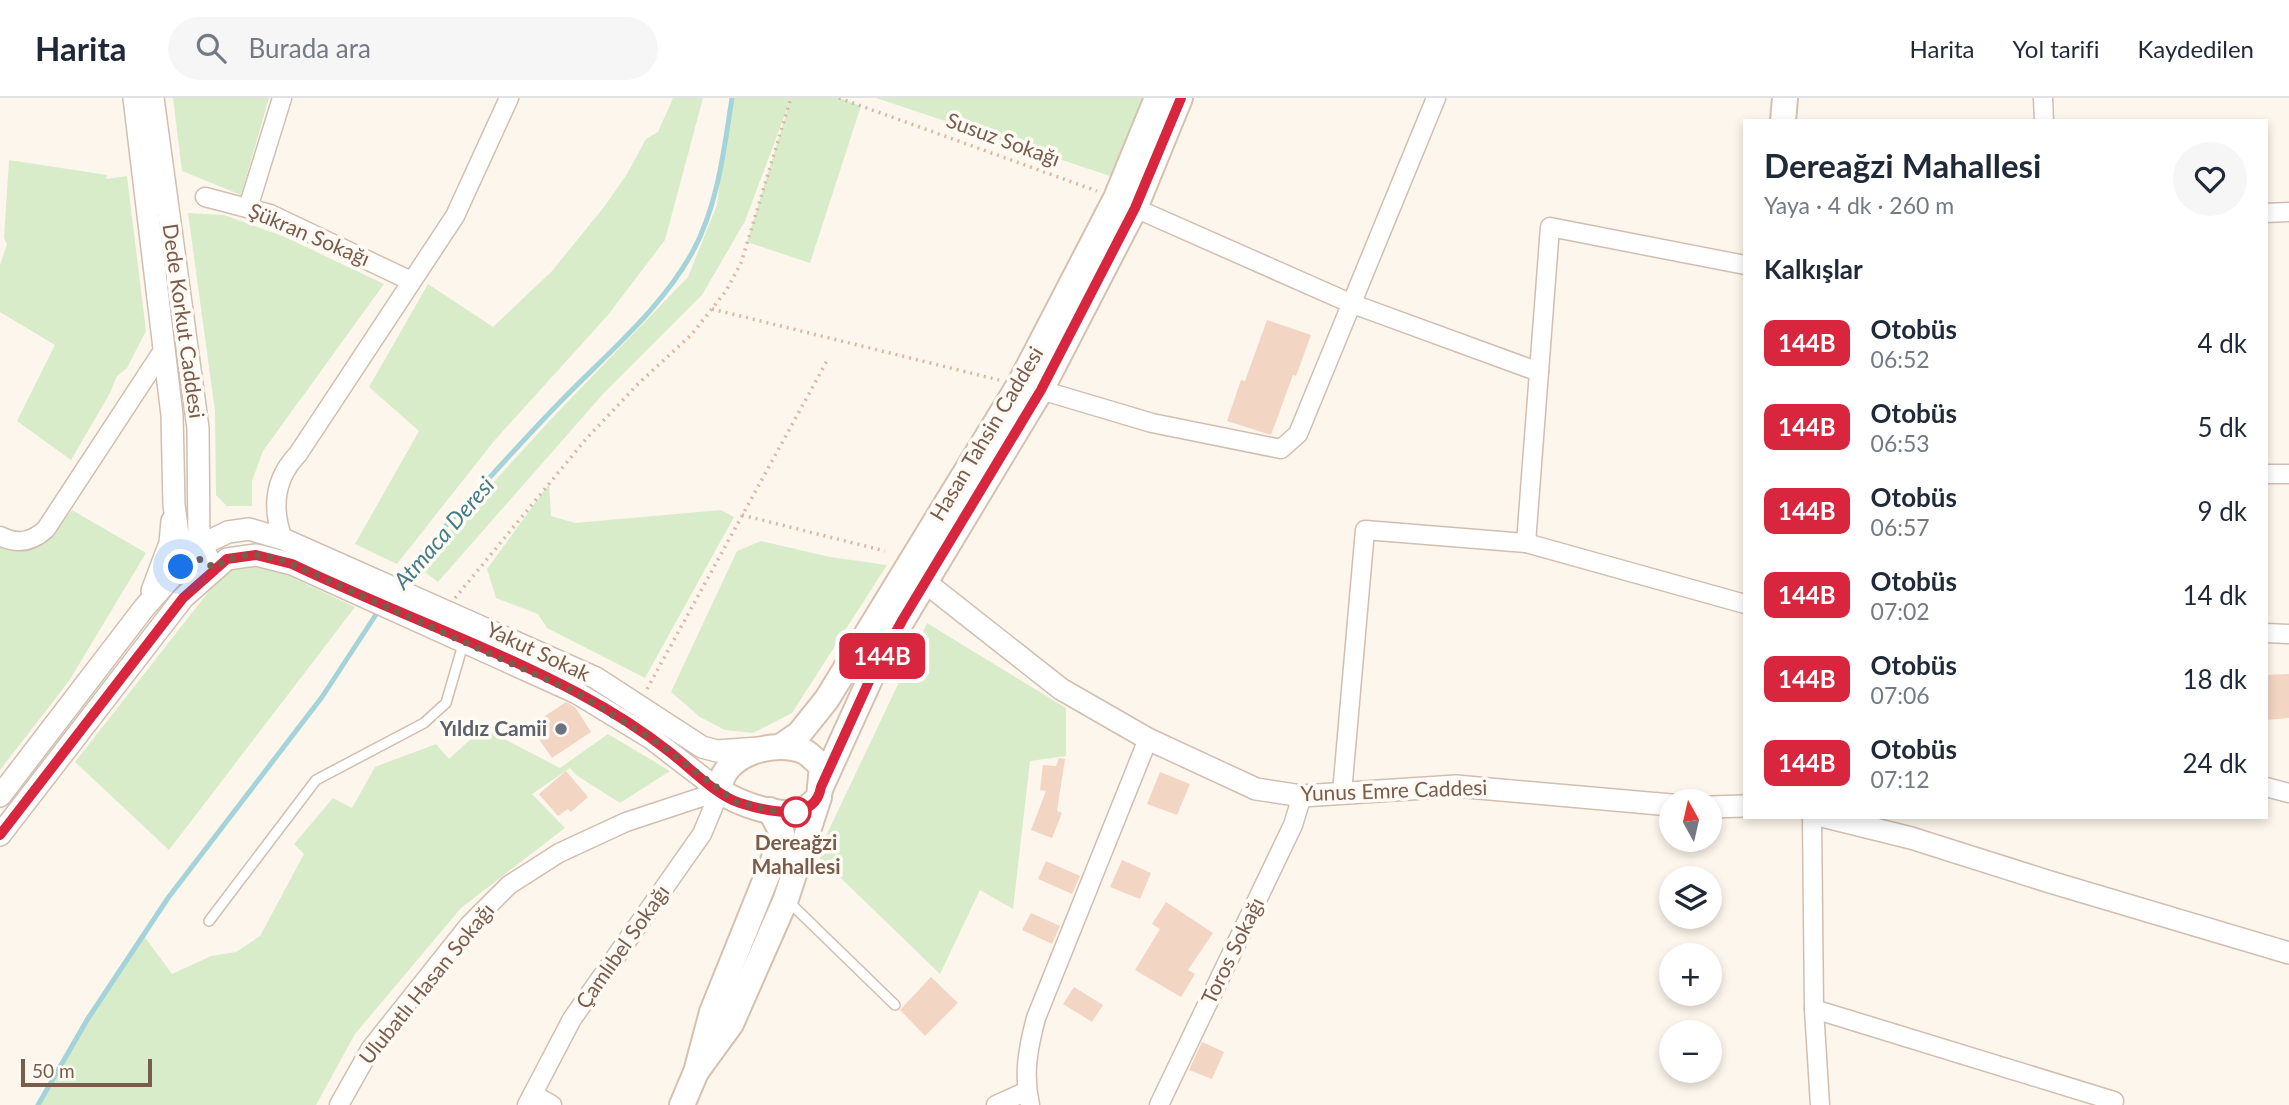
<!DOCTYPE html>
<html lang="tr">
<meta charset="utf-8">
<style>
body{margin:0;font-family:Lato,sans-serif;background:#f6f6f7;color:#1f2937;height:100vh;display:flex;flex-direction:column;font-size:26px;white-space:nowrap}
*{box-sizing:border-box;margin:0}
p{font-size:23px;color:#747a83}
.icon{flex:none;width:38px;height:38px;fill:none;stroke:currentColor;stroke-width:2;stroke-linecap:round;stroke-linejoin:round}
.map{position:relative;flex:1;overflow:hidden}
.panel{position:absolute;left:1743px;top:21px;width:525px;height:700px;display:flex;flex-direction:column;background:#fff;border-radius:0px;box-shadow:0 4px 10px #0003}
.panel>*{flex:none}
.badge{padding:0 14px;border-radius:10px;font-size:24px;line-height:46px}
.needle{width:46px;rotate:352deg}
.tools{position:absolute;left:1659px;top:691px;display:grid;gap:14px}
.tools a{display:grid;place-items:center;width:63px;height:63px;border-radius:50%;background:#fff;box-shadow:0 4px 10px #0003;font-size:35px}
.scale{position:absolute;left:21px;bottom:18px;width:131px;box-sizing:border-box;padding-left:7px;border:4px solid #7a5c4d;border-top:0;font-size:19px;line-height:24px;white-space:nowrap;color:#7a5c4d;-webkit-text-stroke:5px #fffaf3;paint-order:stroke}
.you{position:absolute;width:35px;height:35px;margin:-18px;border:5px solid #fff;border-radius:50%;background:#1a73e8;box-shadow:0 0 0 10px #1a73e833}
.map>.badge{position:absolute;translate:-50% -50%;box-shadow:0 0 0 4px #fff}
h2{padding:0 21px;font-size:26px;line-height:63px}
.round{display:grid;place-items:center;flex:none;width:74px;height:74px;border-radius:37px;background:#f6f6f7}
.headline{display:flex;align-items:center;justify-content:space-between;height:119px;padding:0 21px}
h1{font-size:33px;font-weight:700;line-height:52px}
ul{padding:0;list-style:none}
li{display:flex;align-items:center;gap:21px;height:84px;padding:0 21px}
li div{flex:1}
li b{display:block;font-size:26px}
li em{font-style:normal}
li .badge{min-width:77px;font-weight:700;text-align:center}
header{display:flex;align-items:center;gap:42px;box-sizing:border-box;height:98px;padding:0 35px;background:#fff;border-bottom:2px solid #e0e1e3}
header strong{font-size:33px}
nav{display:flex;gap:38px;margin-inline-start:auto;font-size:24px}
.search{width:490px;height:63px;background:#f6f6f7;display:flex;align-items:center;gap:18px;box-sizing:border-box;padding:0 24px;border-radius:38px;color:#747a83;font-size:26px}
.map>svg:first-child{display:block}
.green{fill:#d8ecc9}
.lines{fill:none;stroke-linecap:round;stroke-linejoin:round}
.stream{stroke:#a5d3da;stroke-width:5}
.building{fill:#f3d5c3}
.service-casing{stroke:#d1beb0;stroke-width:12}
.minor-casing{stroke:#d1beb0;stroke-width:21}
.tertiary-casing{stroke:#d1beb0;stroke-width:24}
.secondary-casing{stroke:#d6c0b0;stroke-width:28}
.path{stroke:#d9b8a5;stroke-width:3.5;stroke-dasharray:2 5;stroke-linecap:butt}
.service{stroke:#fff;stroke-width:9}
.minor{stroke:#fff;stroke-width:18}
.tertiary{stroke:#fff;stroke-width:21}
.secondary{stroke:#fff;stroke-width:24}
.line-casing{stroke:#fff;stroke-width:16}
.line{stroke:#d7263d;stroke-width:10}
.walk{stroke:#7a5c4d;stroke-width:7;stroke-dasharray:0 12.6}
.worship-dot{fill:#6b7280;stroke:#fffaf3;stroke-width:2.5}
.stop-dot{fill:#fff;stroke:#d7263d;stroke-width:3.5}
.labels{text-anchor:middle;stroke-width:7;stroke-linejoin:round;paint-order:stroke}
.street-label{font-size:21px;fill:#7a5c4d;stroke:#fffaf3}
.worship-label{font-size:21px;font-weight:bold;fill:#5b616d;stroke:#fffaf3;text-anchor:end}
.stop-label{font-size:21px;font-weight:bold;fill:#7a5c4d;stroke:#fffaf3}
.water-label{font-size:23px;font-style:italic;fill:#437c86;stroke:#fffaf3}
</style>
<header>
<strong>Harita</strong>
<div class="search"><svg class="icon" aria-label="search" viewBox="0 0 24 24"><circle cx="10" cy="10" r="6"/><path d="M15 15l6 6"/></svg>Burada ara</div>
<nav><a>Harita</a><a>Yol tarifi</a><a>Kaydedilen</a></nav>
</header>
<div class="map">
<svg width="2289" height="1007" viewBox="0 0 2289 1007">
<rect width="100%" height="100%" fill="#fdf6ec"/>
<g class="green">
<path d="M173,0H269L241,97L182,73Z"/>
<path d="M673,0H703L665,142L608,217L494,343L397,466L355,446L419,333L369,289L428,186L493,229L552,173L604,109L627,76L646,41L658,34Z"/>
<path d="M731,0H839L861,8L810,165L747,144L790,3L745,123L702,197L603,296L438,484L417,468L554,318L688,179L717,107Z"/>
<path d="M876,0H1150L1119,81Z"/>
<path d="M9,62L107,77L106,81L127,78L146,233L127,270L117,278L110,295L71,362L17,323L55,247L0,214V167L7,146L4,140Z"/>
<path d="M188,115L224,117L285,139L384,186L263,353L252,383V408H227L216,397L215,313Z"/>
<path d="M549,386L551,418L575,425L721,412L734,419L645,580L547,530L538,516L496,500L487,471Z"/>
<path d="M72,412L146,455L69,583L0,672V445L47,441Z"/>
<path d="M761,443L830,459L887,467L792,615L753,635L725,632L700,619L671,594L737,453Z"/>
<path d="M265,467L355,509L169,752L75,664L213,488L235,469Z"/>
<path d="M927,525L1066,610V658L1030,663L1013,811L980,792L940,876L817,757Z"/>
<path d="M483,630L560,670L608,636L670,673L620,705L576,677L570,670L532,696L565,730L461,810L355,936L316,1007H39L99,905L144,838L172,876L211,858L236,854L260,838L304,756L294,746L333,700L352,710L375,669L436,646L449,661Z"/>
</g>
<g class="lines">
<g class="stream">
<path d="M397,487L414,464C463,409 512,353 564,300C608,255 662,210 693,153C718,107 724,51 732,0"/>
<path d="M38,1007L87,922L168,800L322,599L379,512"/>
</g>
</g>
<g class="building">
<path d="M1267,222L1311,237L1296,278L1293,277L1271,337L1227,323L1241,282L1245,283Z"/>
<path d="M2289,576V620L2266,622V577Z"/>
<path d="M566,604L575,609L591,634L552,660L530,628Z"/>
<path d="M1059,660L1065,661L1057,713L1062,715L1052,740L1031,732L1046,693L1040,692L1043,667L1056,668Z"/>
<path d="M566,673L588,699L571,714L568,711L558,718L539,696Z"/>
<path d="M1160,674L1190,686L1177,717L1147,706Z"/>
<path d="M1122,762L1151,775L1140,801L1110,789Z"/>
<path d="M1046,763L1080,778L1072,796L1038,781Z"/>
<path d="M1166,804L1213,835L1188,872L1195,876L1181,899L1135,872L1160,831L1152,826Z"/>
<path d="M1031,815L1060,828L1052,846L1022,832Z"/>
<path d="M931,879L958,905L925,938L900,912Z"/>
<path d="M1074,889L1103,907L1092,924L1063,906Z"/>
<path d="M1202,944L1224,954L1212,981L1189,972Z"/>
</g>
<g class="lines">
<g class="service-casing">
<g id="service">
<path d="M787,802L895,907"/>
<path d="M209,823L316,682L424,625L446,605L464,543"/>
</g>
</g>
<g class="minor-casing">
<g id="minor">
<path d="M2043,0L2044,23"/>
<path d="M205,99L270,116L411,183"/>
<path d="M248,110L282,0"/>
<path d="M1135,110L1350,205L1539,274"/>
<path d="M2266,115L2289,114"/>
<path d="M1041,292L1152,325L1281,351L1298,336L1436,0"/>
<path d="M2266,376H2289"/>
<path d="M0,438C18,447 32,444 46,431L164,251"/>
<path d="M283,441C271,409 275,380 298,356L455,118L509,0"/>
<path d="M1526,445L1550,129L1745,167"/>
<path d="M2266,535L2289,536"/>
<path d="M2266,689L2289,695"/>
<path d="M1342,695L1365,432L1526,445L1745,506"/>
<path d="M1812,719L1814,911L1820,1007"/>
<path d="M1814,911L2114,1003"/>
<path d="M533,996L552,1007"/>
<path d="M339,1007L371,950L469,827L509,787L559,755L626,724L720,693"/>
<path d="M527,1007L572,921L702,736L720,693"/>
<path d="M996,1007L1027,993"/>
<path d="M1030,1007C1023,977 1028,950 1036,920L1148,641"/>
<path d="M1159,1007L1293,727L1302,698"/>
</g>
</g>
<g class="tertiary-casing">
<g id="tertiary">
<path d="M134,0L172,317L174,407L178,436L184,448L204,463"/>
<path d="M153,0L198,330L199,448L207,458"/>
<path d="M925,484L1061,591L1148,641L1256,691L1302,698L1456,688L1671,707"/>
<path d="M152,493L170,445L172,423"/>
<path d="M0,698L144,510L199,448L228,434L249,431L283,441L596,580L702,649L717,653L759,650"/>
<path d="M1710,709L1745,708"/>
<path d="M1826,719L1911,740L2050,784L2289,855"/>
<path d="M0,737L183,500L227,461L256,457L292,466L577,595L651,640L720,693"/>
</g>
</g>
<g class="secondary-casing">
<g id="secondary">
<path d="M1783,23L1785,0"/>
<path d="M780,649L799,636L827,601L1019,287L1116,100L1157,0"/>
<path d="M821,689L871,579L903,521L1041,292L1135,110L1180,0"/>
<path d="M696,974L731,926L786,801L819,699L822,668C816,664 811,657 805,654C777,640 719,656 720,693C739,706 779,720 801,713C809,710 814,704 819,699"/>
<path d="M682,1007L696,974L712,914L779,748L782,735L770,712"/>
</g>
</g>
<g class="path">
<path d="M839,0L1097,93"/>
<path d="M712,211L999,282"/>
<path d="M742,417L885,453"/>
<path d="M455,500L586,341L639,285L692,236L726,193L741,165L791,0"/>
<path d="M647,591L828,261"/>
</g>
<use href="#service" class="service"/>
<use href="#minor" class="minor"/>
<use href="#tertiary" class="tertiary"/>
<use href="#secondary" class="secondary"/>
</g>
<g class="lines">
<g class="line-casing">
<path id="line" d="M0,737L183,500L227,461L256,457L292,466C386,511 485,546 578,595C610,612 642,632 671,655C690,670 717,698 740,705C765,713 815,726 821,689L871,579L903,521L1041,292L1135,110L1181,0"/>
</g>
<use href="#line" class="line"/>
<path class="walk" d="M181,469L192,457L215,470C239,451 265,456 292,466L577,595L651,640L736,704L770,712L798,714H796"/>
</g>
<circle class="worship-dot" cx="561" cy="631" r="7"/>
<circle class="stop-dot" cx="796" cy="714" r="14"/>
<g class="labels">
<g class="street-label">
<text transform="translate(1003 42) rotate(20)" y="7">Susuz Sokağı</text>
<text transform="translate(309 137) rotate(23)" y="7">Şükran Sokağı</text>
<text transform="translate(183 223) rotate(82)" y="7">Dede Korkut Caddesi</text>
<text transform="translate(987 336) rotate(-59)" y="7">Hasan Tahsin Caddesi</text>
<text transform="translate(538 554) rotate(25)" y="7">Yakut Sokak</text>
<text transform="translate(1394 693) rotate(-2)" y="7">Yunus Emre Caddesi</text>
<text transform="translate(623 849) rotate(-55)" y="7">Çamlıbel Sokağı</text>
<text transform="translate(1233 853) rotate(-64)" y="7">Toros Sokağı</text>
<text transform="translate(427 886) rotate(-51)" y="7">Ulubatlı Hasan Sokağı</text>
</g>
<g class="worship-label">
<text x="547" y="638">Yıldız Camii</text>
</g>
<g class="stop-label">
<text x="796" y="752">Dereağzi<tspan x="796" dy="24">Mahallesi</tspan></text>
</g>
<g class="water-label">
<text transform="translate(444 435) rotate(-49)" y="8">Atmaca Deresi</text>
</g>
</g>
</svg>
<div class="tools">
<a><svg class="needle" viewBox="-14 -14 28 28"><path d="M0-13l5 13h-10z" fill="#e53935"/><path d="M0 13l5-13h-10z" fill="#747a83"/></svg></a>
<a><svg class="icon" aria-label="layers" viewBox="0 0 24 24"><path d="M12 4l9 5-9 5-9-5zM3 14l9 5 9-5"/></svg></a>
<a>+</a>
<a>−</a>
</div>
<div class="scale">50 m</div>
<div class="you" style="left:181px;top:469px"></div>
<b class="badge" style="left:882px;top:558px;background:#d7263d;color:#fff">144B</b>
<section class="panel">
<div class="headline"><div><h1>Dereağzi Mahallesi</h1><p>Yaya · 4 dk · 260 m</p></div><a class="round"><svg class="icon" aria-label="heart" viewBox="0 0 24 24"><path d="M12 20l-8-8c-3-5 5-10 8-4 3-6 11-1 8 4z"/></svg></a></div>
<h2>Kalkışlar</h2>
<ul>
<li><span class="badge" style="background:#d7263d;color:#fff">144B</span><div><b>Otobüs</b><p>06:52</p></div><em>4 dk</em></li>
<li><span class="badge" style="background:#d7263d;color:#fff">144B</span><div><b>Otobüs</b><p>06:53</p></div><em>5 dk</em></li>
<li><span class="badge" style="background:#d7263d;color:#fff">144B</span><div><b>Otobüs</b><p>06:57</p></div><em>9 dk</em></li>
<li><span class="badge" style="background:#d7263d;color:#fff">144B</span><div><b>Otobüs</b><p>07:02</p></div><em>14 dk</em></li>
<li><span class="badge" style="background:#d7263d;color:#fff">144B</span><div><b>Otobüs</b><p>07:06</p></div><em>18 dk</em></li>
<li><span class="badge" style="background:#d7263d;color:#fff">144B</span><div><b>Otobüs</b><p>07:12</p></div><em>24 dk</em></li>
</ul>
</section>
</div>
